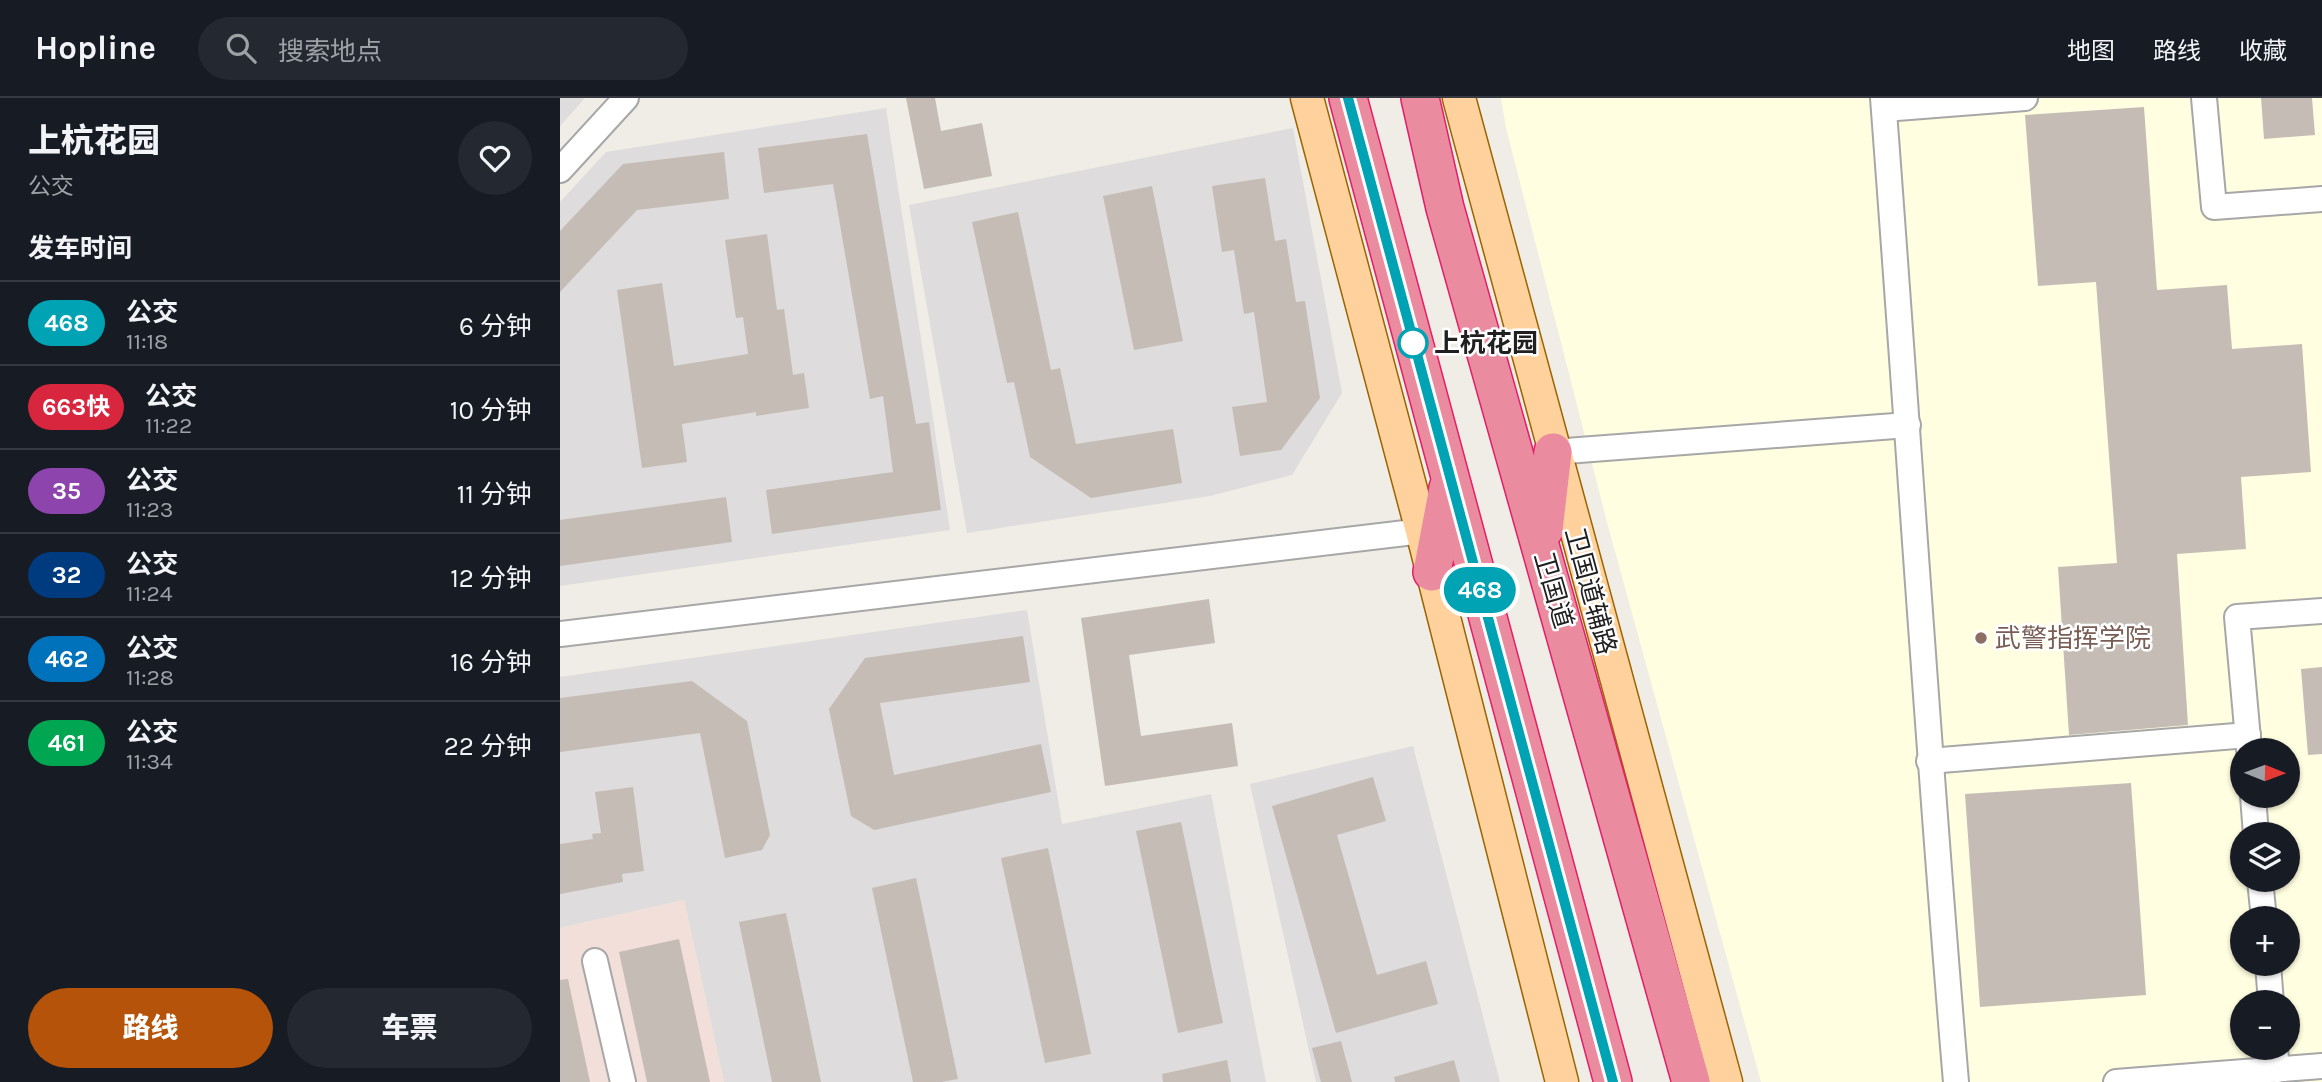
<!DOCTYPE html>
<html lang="zh">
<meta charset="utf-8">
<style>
body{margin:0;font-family:Karla,"Noto Sans SC",sans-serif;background:#242831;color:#f1f3f6;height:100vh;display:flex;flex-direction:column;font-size:26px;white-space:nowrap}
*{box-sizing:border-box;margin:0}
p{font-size:23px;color:#9ea1a6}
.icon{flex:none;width:38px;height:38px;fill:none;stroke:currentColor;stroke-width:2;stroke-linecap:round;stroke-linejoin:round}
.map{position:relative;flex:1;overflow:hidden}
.details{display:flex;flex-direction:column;background:#171b24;width:560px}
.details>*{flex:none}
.badge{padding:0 14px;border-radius:23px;font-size:24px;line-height:46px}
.needle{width:46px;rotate:91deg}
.buttons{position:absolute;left:1670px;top:640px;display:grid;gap:14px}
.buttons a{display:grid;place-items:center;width:70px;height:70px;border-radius:50%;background:#171b24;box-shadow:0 2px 5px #0004;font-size:35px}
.map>.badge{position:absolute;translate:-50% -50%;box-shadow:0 0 0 4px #fff}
h2{padding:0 28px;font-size:26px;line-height:63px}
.round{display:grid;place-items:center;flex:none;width:74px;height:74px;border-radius:37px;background:#242831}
.summary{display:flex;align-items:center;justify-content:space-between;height:119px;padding:0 28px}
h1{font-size:33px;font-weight:800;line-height:52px}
.button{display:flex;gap:14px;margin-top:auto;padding:14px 28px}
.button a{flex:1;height:80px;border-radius:42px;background:#b45309;color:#fff;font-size:28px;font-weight:800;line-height:80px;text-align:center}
.button a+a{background:#242831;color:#f1f3f6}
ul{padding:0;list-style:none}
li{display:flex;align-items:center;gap:21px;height:84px;padding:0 28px;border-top:2px solid #363941}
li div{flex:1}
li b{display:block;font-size:26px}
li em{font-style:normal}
li .badge{min-width:77px;font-weight:700;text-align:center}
header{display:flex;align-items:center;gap:42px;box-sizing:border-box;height:98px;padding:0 35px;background:#171b24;border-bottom:2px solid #363941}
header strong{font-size:33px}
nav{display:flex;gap:38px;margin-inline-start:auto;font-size:24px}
.search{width:490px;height:63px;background:#242831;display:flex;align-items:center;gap:18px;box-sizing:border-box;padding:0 24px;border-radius:38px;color:#9ea1a6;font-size:26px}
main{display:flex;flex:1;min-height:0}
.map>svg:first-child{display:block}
.residential{fill:#dedcdc}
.education{fill:#fffee0;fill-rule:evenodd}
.military{fill:#f2dfd9}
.building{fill:#c5bcb5}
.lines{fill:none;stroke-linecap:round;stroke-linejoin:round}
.minor-casing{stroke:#a7a7a7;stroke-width:28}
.major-casing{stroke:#9b6400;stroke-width:35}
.highway-casing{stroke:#e12067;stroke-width:40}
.minor{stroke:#fff;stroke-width:24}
.major{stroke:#ffd29d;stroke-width:32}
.highway{stroke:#ea8b9f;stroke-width:37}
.line-casing{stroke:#fff;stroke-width:16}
.line{stroke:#00a3b4;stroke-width:10}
.stop-dot{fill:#fff;stroke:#00a3b4;stroke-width:3.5}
.education-dot{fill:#8d6e63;stroke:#fff;stroke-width:2.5}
.labels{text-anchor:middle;stroke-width:5;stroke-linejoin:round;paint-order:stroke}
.stop-label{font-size:26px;font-weight:bold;fill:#202020;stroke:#fff;text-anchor:start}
.street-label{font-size:26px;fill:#202020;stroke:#fff}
.education-label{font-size:26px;fill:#785e54;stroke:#fff;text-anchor:start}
</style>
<header>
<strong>Hopline</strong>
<div class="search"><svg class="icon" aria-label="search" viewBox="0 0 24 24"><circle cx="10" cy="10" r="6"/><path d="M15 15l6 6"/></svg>搜索地点</div>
<nav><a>地图</a><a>路线</a><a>收藏</a></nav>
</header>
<main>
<section class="details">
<div class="summary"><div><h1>上杭花园</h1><p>公交</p></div><a class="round"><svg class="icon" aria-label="heart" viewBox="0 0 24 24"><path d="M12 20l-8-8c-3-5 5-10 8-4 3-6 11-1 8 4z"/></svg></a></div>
<h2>发车时间</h2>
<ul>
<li><span class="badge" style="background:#00a3b4;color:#fff">468</span><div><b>公交</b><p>11:18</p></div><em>6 分钟</em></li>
<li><span class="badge" style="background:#d7263d;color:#fff">663快</span><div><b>公交</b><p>11:22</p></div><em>10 分钟</em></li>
<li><span class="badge" style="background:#8e44ad;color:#fff">35</span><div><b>公交</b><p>11:23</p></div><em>11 分钟</em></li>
<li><span class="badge" style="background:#003b80;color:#fff">32</span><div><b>公交</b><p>11:24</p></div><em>12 分钟</em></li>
<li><span class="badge" style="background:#0072bc;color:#fff">462</span><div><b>公交</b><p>11:28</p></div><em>16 分钟</em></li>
<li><span class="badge" style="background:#00a651;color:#fff">461</span><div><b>公交</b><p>11:34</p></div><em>22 分钟</em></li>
</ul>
<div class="button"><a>路线</a><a>车票</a></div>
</section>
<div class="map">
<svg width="1762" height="984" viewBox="0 0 1762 984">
<rect width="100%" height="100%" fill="#f0ede6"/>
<g class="residential">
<path d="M0,0H25L0,28Z"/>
<path d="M326,10L390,432L0,488V104L46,54Z"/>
<path d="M733,30L782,295L732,377L650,398L407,435L349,107Z"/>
<path d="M467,512L502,726L651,696L706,984H164L124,802L0,830V579Z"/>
<path d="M853,648L940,984H756L690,686Z"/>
</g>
<path class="education" d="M941,0H1762V984H1201L1048,428L946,30ZM1682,653H1727V698H1682ZM1682,737H1727V782H1682ZM1682,821H1727V866H1682ZM1682,905H1727V950H1682Z"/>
<path class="military" d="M124,802L164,984H0V830Z"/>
<g class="building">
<path d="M346,0H375L381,33L422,25L432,78L364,91Z"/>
<path d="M1701,0H1752L1755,37L1704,41Z"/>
<path d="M1584,9L1597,192L1667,187L1672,251L1742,246L1751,374L1681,379L1686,451L1617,456L1628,627L1509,637L1498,469L1557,465L1536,184L1478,188L1465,17Z"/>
<path d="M307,36L356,326L369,324L381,412L212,436L206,392L333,374L323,298L310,301L273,86L204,95L198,50Z"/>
<path d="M164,54L169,101L77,112L0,194V133L63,66Z"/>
<path d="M705,80L715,143L726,141L736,204L745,203L760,300L721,352L680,358L672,309L707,304L694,214L684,216L674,152L662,154L652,88Z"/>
<path d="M592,88L623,243L574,252L543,98Z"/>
<path d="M458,114L491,272L500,270L516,346L613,331L622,385L531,400L470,359L454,284L447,285L412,124Z"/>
<path d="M207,136L217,212L224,211L233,277L244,275L249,310L196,318V314L122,326L127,364L82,370L57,192L102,185L114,268L188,256L183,219L176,220L165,142Z"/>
<path d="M166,399L172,444L0,468V422Z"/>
<path d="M649,501L655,545L569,557L581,638L672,625L678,668L545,688L521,520Z"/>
<path d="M463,538L470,584L320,605L334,677L481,646L491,694L314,732L291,718L269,611L305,560Z"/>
<path d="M1762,569V656L1748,657L1741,571Z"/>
<path d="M132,583L187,623L210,737L202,752L165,760L140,635L0,654V600Z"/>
<path d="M813,679L826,723L777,737L817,877L866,863L878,906L776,935L712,708Z"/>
<path d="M1571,685L1586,897L1420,909L1405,696Z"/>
<path d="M73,689L84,773L62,776L63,784L0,796V746L33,741L32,736L41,735L35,694Z"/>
<path d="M621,724L663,925L618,935L576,733Z"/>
<path d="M488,750L531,956L485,965L441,760Z"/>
<path d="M356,780L398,981L381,984H353L312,790Z"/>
<path d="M226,815L261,984H212L179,824Z"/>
<path d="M119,841L150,984H87L59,854Z"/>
<path d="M8,881L30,984H0V882Z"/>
<path d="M781,943L792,984H761L752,950Z"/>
<path d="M667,962L671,984H603L602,976Z"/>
<path d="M894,962L900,984H835L834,979Z"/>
</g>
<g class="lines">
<g class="minor-casing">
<g id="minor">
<path d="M1323,0C1348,328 1368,656 1396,984"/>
<path d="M1644,0L1654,109L1762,101"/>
<path d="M1324,11L1465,0"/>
<path d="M0,72L66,0"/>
<path d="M993,354L1348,327"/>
<path d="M0,536L862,433"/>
<path d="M1689,652L1677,519L1762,513"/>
<path d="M1369,663L1688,637"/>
<path d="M1693,698L1696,737"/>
<path d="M1700,782L1704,821"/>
<path d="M35,863L63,984"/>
<path d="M1708,866L1711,905"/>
<path d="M1715,950L1717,972"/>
<path d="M1556,984L1762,968"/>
</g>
</g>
<g class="major-casing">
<g id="major">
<path d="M747,0L862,433L1002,984"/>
<path d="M899,0L1166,984"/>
</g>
</g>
<g class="highway-casing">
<g id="highway">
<path d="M788,0L1053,984"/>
<path d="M860,0L885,110L1131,984"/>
<path d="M984,432L993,354"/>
<path d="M872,474L888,390"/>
</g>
</g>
<use href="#minor" class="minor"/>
<use href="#major" class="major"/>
<use href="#highway" class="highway"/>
</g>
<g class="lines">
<g class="line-casing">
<path id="line" d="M788,0L1053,984"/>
</g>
<use href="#line" class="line"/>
</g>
<circle class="stop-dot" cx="853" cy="245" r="14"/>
<circle class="education-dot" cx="1421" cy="540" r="7"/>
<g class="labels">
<g class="stop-label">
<text x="874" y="254">上杭花园</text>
</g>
<g class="street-label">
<text transform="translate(994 492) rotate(74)" y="9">卫国道</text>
<text transform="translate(1031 493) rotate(75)" y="9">卫国道辅路</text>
</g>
<g class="education-label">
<text x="1435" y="549">武警指挥学院</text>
</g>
</g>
</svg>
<div class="buttons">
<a><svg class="needle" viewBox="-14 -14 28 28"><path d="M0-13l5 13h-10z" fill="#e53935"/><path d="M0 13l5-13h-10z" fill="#9ea1a6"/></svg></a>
<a><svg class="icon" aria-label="layers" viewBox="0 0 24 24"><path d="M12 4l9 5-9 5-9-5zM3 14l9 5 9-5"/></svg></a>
<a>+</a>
<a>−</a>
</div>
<b class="badge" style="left:920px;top:492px;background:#00a3b4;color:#fff">468</b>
</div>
</main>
